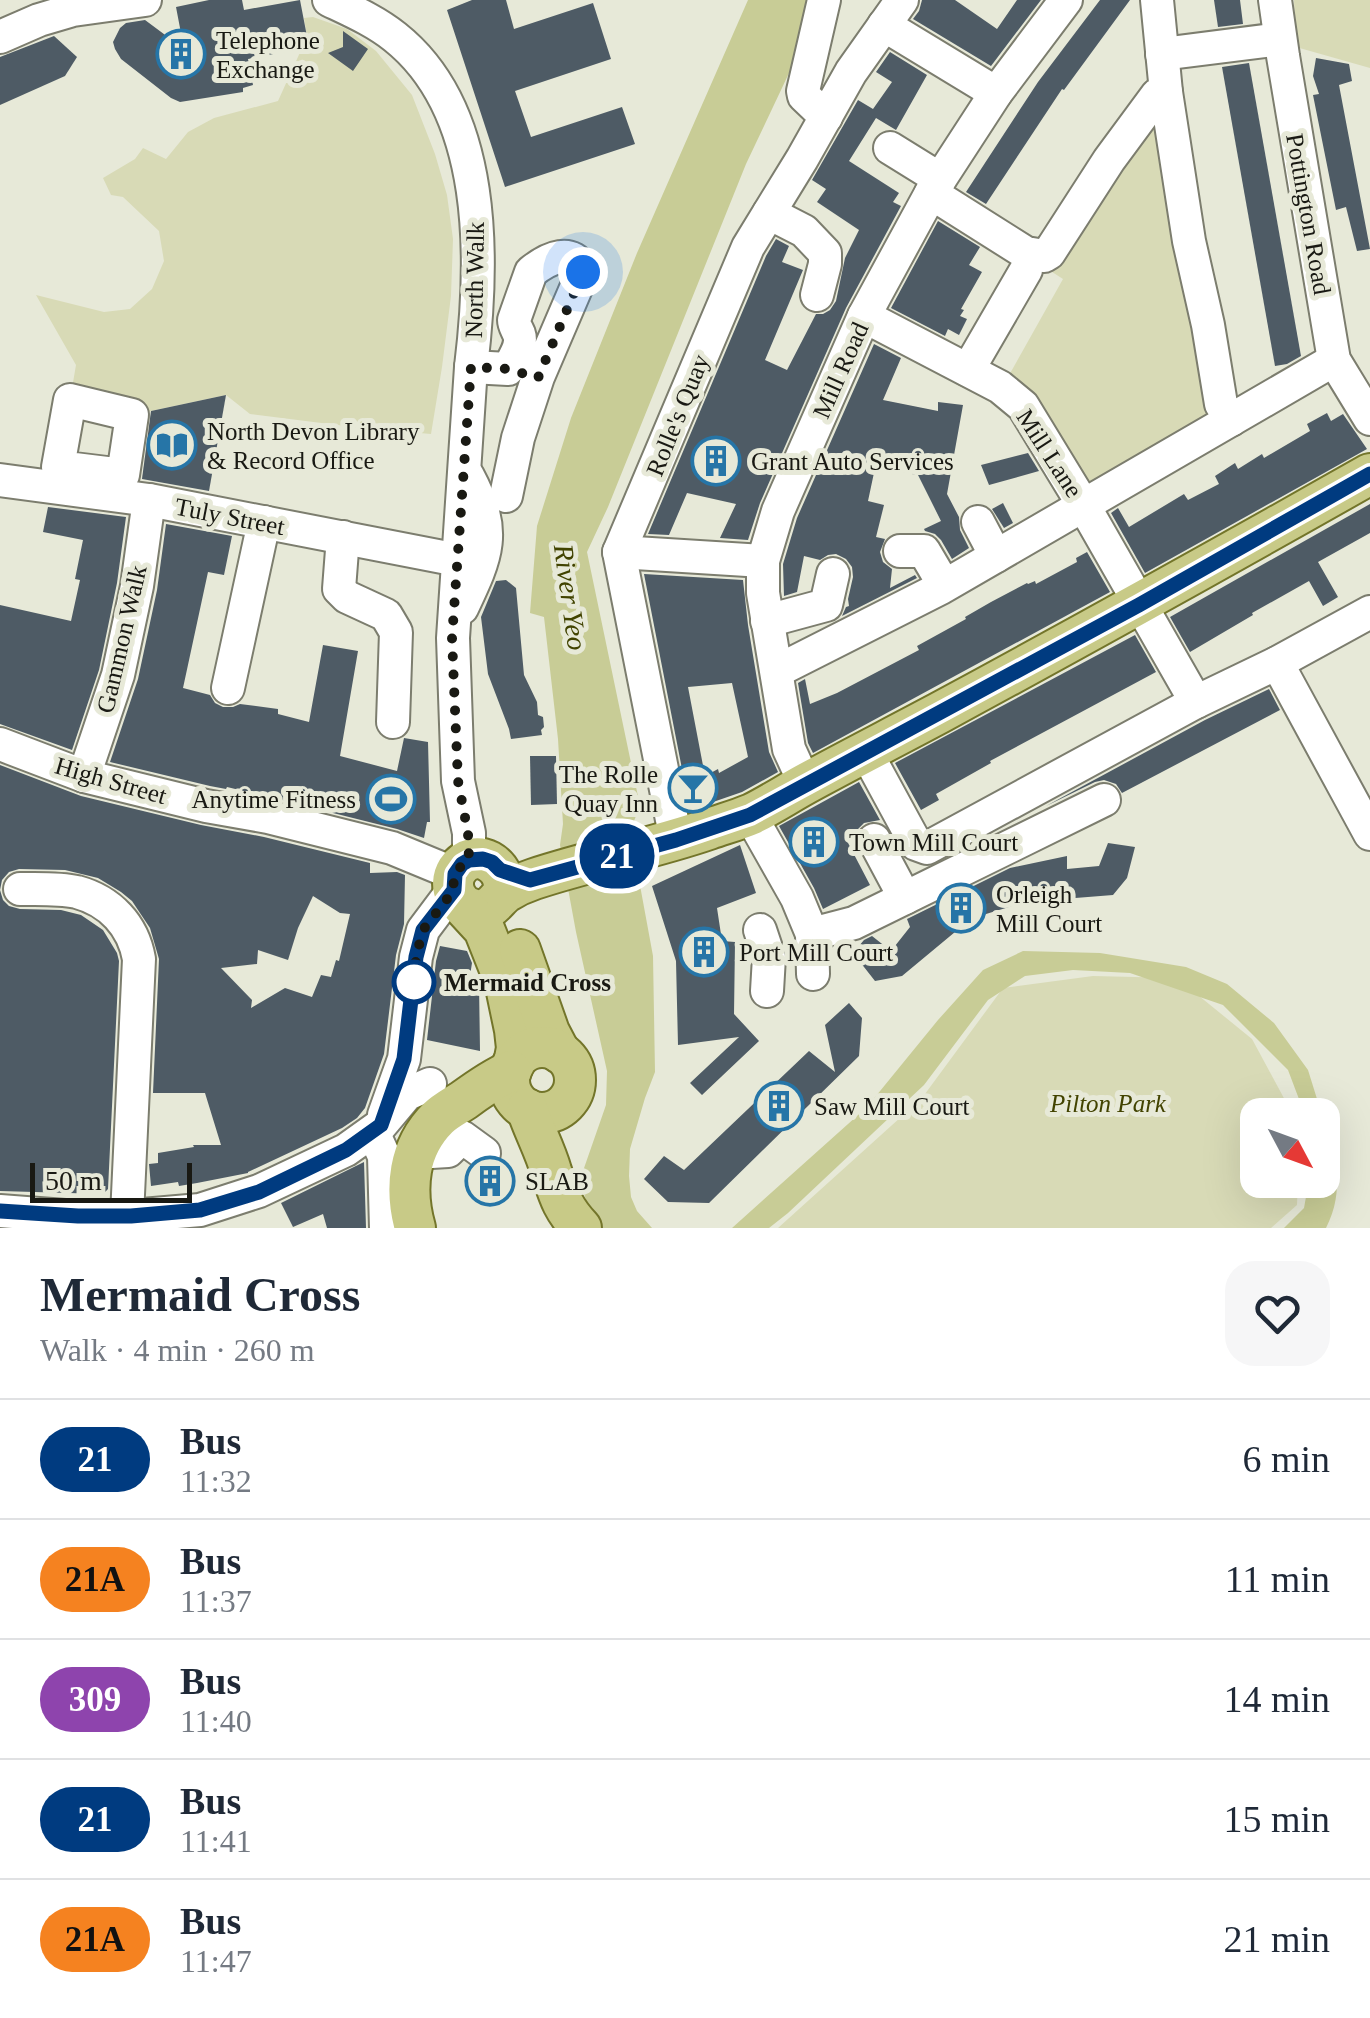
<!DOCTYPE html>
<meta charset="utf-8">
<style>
body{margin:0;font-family:Georgia,serif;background:#f6f6f7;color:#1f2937;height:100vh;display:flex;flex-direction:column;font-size:38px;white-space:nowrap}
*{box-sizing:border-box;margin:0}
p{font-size:32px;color:#747a83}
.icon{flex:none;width:55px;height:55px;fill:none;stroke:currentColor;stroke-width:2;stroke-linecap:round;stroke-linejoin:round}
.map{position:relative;height:1228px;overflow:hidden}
.side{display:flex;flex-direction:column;background:#fff;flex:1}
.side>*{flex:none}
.badge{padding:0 20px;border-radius:32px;font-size:35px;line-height:65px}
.needle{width:65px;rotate:131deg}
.tools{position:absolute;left:1240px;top:1098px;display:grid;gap:20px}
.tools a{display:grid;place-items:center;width:100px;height:100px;border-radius:20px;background:#fff;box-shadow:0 10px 40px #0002;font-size:50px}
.scale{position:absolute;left:30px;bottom:25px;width:162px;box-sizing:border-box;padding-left:10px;border:5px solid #191913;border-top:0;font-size:28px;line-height:35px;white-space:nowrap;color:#191913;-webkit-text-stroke:8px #e7e9d8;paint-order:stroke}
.you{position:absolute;width:50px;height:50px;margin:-25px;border:8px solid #fff;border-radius:50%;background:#1a73e8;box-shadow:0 0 0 15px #1a73e833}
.map>.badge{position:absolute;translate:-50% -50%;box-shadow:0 0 0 5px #fff}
.round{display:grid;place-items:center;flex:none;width:105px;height:105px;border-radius:30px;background:#f6f6f7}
.overview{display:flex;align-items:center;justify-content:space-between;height:170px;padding:0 40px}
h1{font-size:48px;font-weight:600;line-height:75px}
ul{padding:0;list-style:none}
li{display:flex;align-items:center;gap:30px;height:120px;padding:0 40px;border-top:2px solid #e0e1e3}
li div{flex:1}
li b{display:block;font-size:38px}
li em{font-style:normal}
li .badge{min-width:110px;font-weight:700;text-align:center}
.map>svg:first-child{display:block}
.green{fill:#d8dab6}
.water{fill:#c8cc96}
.building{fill:#4e5b65;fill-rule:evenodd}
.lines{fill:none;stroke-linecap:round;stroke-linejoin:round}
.minor-casing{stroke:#7c7d6e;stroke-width:36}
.major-casing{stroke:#73752a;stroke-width:44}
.minor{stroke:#fff;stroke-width:32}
.major{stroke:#c8ca87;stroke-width:40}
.line-casing{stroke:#fff;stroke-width:22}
.line{stroke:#003b80;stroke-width:15}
.walk{stroke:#191913;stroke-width:10;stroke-dasharray:0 18}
.stop-dot{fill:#fff;stroke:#003b80;stroke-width:5}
.labels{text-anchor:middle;stroke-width:10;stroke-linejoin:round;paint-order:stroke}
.poi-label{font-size:25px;fill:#191913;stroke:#e7e9d8;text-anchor:start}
.street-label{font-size:25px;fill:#191913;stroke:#e7e9d8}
.stop-label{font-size:25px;font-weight:bold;fill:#191913;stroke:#e7e9d8;text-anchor:start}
.park-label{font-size:25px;font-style:italic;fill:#424300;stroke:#e7e9d8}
.water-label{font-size:28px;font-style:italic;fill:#414300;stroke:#e7e9d8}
</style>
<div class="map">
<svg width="1370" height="1228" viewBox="0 0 1370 1228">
<rect width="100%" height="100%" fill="#e7e9d8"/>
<g class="green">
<path d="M1294,0H1370V68L1296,47Z"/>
<path d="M313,17L347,29L376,51L412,95L435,154L447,195L453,239L451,296L442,367L431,434L361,428L250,414L226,395L132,415L70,400L76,365L36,295L104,312L130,309L152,289L164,261L159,231L123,197L111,195L103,178L135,159L143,148L166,159L188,132L214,118L278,101L307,37L304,18Z"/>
<path d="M1159,100L1218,417L1089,492L1008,377L1063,279L1049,270Z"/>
<path d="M1093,976L1177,978L1252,1039L1293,1115H1258V1180H1298L1297,1205L1271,1228H778L922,1098L1003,988Z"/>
</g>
<g class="water">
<path d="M748,0H818L798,54L746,164L608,507L587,552L640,806L630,831L653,956L655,1072L645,1098L630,1149L629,1176L631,1197L637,1211L652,1228H603C589,1209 580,1195 583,1171L606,1105L607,1071L576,932L560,845L563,824L558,739L544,617L530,613L537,526L571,418L637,253Z"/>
<path d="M1023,951L1100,953L1186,967L1227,984L1274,1023L1308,1070L1322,1115H1305L1288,1070L1223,1005L1130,973L1073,970L1025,976L988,1000L924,1085L788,1213L769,1228H732L867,1107L938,1020L983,970Z"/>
<path d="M1323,1117C1335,1157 1346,1189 1326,1228H1284L1304,1208L1309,1180H1322Z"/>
</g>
<g class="building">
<path d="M209,0H242L244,10L300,0L309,47L248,59L253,85L243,88V92L180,102L171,98L121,59L115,49L113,42L120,28L126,23L145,20L184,49L176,7Z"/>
<path d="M472,0H506L514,29L593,3L611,59L515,91L531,137L622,107L635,144L505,187L447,10Z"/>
<path d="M922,0H955L997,29L1017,0H1041L991,66L913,19L919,11Z"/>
<path d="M1100,0H1130L1064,90L1062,89L986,204L966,192L1038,82Z"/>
<path d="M1214,0H1240L1243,24L1218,27Z"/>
<path d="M343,31L368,49L353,71L328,53L343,47Z"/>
<path d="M54,36L77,57L65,76L0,105V57Z"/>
<path d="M890,52L927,75L896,130L876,118L849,161L899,193L893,202L901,206L846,308L760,503L748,540L720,538L736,504L687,493L669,535L648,534L766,256L776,239L789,246L782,262L803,270L765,360L787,370L816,314H823L830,310L836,301L845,258L859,230L817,202L826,189L812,180L858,100L873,109L892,82L876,72Z"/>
<path d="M1316,58L1349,64L1352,81L1339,85L1370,249L1357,251L1346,207L1336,210L1313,95L1319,94L1313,76Z"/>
<path d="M1249,63L1301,356L1287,364L1275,366L1222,67Z"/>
<path d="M938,221L980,247L969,265L982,272L961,309L964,310L960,316L967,319L959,335L948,329L945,336L891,308Z"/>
<path d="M874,344L901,358L883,400L938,411V402L963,405L947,494L959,517L960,530L969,548L952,559L941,540L935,534L925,531L924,529L941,521L918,475L875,468L868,501L884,505L876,537L885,539L880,552L883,562L892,569L890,588L915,575L917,578L842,616L846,607L849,606L848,599L853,577L852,567L846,559L836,554L828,555L820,560L804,556L797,592L784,596L783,564L797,518Z"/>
<path d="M226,395L209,491L142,479L151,411Z"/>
<path d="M1327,413L1331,421L1343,414L1367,449L1145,573L1111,513L1118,508L1129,527L1184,494L1188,500L1219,484L1215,476L1235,463L1238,469L1262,454L1264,458L1310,431L1307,424Z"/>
<path d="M1028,453L1039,471L989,485L981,465Z"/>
<path d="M1003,503L1013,523L1004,528L992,509Z"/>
<path d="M1370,504V533L1318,562L1338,597L1323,606L1309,581L1252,613L1253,615L1190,652L1170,617Z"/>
<path d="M48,507L126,517L117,583L99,670L72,750L0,724V605L71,621L80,580L75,579L83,540L43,532Z"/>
<path d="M166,524L232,536L224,575L208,572L183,688L210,695L215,703L223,707H233L240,704L278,709V714L309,722L323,645L358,651L340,756L397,771L404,738L428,742L430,822H427L424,838L397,829L273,798L227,787L226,789L210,786L110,762L138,679L157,590Z"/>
<path d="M1087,552L1110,592L813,753L808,743L798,683L805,679L810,704L837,693L919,650L917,646L966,619L965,617L991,602L1027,583L1028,584L1035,581L1036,584L1077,562L1076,558Z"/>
<path d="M644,574L743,580L748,625L769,752L778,772L742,792L690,810ZM732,683L748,757L719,773L718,769L705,776L688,687Z"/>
<path d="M506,580L516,588L524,675L537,702L538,715L543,717L544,727L541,730L542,735L511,739L509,729L488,674L481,617L496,581Z"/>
<path d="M1135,635L1156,672L990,761L991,763L936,794L939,800L921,810L895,763Z"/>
<path d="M1269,689L1280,710L1122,793L1116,784L1104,780L1095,782L1046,806L1205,720Z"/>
<path d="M530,756H556L557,804L531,805Z"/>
<path d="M0,765L81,796L201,825L264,837L370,863V873L397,872L405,875L404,924L396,955L384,1054L365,1108L357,1118L342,1128L248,1172V1173L197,1183L179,1186L178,1182L151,1186L149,1164L158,1163V1153L194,1147L193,1145H221L205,1093H153L159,959L150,928L132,901L121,892L98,878L65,870L19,869L9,872L2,880L0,890L3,900L9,906L20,909L61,910L81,915L103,930L117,953L119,961L108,1189L103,1194L0,1191ZM313,896L340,913L350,914L339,961L336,960L331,977L321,975L312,997L285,988L251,1008L252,1000L221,968L257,964L258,950L288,960L298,928Z"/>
<path d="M859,782L880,820L864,823L858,829L855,837L847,841L870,885L823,909L814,888L779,826Z"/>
<path d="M1108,843L1135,847L1127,878L1113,895L1025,902L986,914L955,932L902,976L875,981L853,953L864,940L872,936L891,951L910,927L907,919L1010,868L1067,856V869L1099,866Z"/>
<path d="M740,845L756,893L717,908L722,941L735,942L734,1014L759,1041L702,1095L690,1083L739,1037L678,1045L676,961L652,886Z"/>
<path d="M440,946L467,951L472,963L469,982L479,983L480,1051L427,1040L436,961Z"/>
<path d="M849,1003L862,1018L859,1056L709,1203L668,1202L644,1179L664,1156L684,1170L809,1051L835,1072L825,1025Z"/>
<path d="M502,1160L505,1161L503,1173L494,1196L476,1189L483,1173L493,1171Z"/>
<path d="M364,1162L366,1228H327L323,1214L293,1227L281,1203Z"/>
</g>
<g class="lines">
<g class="minor-casing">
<g id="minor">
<path d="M329,0C352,11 375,21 395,37C488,111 484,261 471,367L453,638L458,781L469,833V860"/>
<path d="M824,0L803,91L804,96L826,117"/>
<path d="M1157,0L1166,92L1189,241L1208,325L1221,404L1231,420"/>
<path d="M1275,0L1283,56L1334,360L1370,419"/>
<path d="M884,25L996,93"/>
<path d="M0,37L39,20L73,10L145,0"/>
<path d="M1162,54L1280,39"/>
<path d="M890,148L940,179"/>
<path d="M931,193L1026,253L1044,256L1049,253L1109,160L1157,95L1166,92"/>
<path d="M769,213L804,231L825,253V264L817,295"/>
<path d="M864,316L1000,387L1023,406L1084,506L1196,702"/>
<path d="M471,367L508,369C513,360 523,345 519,334C517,329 514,325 514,320L531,272C548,258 574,246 583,272L538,377L518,438L506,496"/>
<path d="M968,370L1026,270"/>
<path d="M70,400L132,415L123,475L58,467Z"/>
<path d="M0,480L149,500L458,560"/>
<path d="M978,522L996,556"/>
<path d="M343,537L339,589L347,597L386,615L396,632L393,722"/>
<path d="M900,551H924L944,585"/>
<path d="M619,552L763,561"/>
<path d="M462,608C487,555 498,532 468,476"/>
<path d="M767,621L826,605L833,574"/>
<path d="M1277,663L1370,612"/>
<path d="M777,671L941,588L1334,360"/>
<path d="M228,688L264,522"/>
<path d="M0,744L84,776L206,806L268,817L392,848L455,874"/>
<path d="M866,752L916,844L927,848L1196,702L1277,663L1370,834"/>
<path d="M84,776L118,675L137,586L149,500"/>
<path d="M805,784L789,749L763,593V561L778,511L864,316L931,193L996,93L1066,0"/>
<path d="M750,815L797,898L812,934L813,974"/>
<path d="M676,840L619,552L748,247L802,159L851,72L902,0"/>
<path d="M874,840L905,898"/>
<path d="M20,889C38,889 59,888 77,892C110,901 133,925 139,959L127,1216"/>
<path d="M760,930L769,957L767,991"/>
<path d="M812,934L854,923L1104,800"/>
<path d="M384,1115L404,1059L416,957L423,930L453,890"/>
<path d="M373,1132L384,1156L386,1228"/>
<path d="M415,1153L448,1151L462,1137L484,1153"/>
<path d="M0,1211L78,1217L131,1216L200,1210L259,1191L346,1150L381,1125L407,1094L430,1084"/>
</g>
</g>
<g class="major-casing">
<g id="major">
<path d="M503,894C510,865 474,844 457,870C447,886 457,908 476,910C492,912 496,899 506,892C514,887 525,882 534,879C591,860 651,849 709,829C723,824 738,820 752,814C770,805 787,794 805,784C849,760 894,737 939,713C1083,635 1227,555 1370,474"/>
<path d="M461,904L484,929L505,982L515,1030L517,1048L514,1064"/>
<path d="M520,950L549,1032L560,1053"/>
<circle cx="542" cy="1080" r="33"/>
<path d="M527,1109C534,1130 545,1150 551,1171C559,1195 562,1208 581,1228"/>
<path d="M415,1228C404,1189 408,1148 438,1118C445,1111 455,1106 464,1100C479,1089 493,1079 511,1071"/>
</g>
</g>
<use href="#minor" class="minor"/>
<use href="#major" class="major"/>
</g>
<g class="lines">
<g class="line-casing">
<path id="line" d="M0,1211L78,1216H131L200,1210L259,1192L346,1150L381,1125L404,1059L416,957L423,930L454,890L455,874L462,864L469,860L483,859L492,862L500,870L530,880L676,840L750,815L1139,605L1370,474"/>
</g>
<use href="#line" class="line"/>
<path class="walk" d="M414,982V990L416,957L423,930L454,890C452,876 457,868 469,860L468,833L458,781L452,638L471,367L508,369L538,378L583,272"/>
</g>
<defs>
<g id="building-ring" transform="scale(2.5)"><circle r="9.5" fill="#e7e9d8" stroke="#2675a7" stroke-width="1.5"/><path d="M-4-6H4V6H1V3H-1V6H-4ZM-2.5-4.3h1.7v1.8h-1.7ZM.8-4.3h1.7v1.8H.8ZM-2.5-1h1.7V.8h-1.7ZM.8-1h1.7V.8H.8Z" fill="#2675a7"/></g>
<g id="library-ring" transform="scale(2.5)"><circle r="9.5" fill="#e7e9d8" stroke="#2675a7" stroke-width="1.5"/><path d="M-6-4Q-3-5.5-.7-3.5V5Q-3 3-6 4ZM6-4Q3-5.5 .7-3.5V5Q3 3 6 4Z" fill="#2675a7"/></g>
<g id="bar-ring" transform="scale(2.5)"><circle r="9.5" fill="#e7e9d8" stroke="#2675a7" stroke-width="1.5"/><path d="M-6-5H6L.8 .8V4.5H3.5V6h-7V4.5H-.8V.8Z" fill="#2675a7"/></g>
<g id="stadium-ring" transform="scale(2.5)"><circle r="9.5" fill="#e7e9d8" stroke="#2675a7" stroke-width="1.5"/><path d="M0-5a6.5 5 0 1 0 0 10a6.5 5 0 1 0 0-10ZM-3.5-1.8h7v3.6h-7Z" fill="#2675a7"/></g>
</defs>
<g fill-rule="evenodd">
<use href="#building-ring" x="181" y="54"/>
<use href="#library-ring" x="172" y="445"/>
<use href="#building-ring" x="716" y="461"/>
<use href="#bar-ring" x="693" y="788"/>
<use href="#stadium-ring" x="391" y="799"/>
<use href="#building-ring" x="814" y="842"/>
<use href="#building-ring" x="961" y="908"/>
<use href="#building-ring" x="704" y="952"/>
<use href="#building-ring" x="779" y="1106"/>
<use href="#building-ring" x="490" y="1181"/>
</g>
<circle class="stop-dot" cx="414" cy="982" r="20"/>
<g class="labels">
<g class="poi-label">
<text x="216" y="49">Telephone<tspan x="216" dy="29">Exchange</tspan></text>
<text x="207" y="440">North Devon Library<tspan x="207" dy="29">&amp; Record Office</tspan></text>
<text x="751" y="470">Grant Auto Services</text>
<text x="658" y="783" text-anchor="end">The Rolle<tspan x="658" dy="29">Quay Inn</tspan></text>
<text x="356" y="808" text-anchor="end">Anytime Fitness</text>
<text x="849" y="851">Town Mill Court</text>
<text x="996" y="903">Orleigh<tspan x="996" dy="29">Mill Court</tspan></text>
<text x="739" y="961">Port Mill Court</text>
<text x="814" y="1115">Saw Mill Court</text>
<text x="525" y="1190">SLAB</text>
</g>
<g class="street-label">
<text transform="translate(1309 214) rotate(80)" y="9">Pottington Road</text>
<text transform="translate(474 280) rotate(-89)" y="9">North Walk</text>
<text transform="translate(840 370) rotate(-66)" y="9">Mill Road</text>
<text transform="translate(677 415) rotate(-68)" y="9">Rolle's Quay</text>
<text transform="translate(1050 453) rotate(57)" y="9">Mill Lane</text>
<text transform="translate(230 516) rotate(11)" y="9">Tuly Street</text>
<text transform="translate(121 639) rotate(-77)" y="9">Gammon Walk</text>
<text transform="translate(111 780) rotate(16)" y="9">High Street</text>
</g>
<g class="stop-label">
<text x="444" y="991">Mermaid Cross</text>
</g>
<g class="park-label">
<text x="1108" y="1112">Pilton Park</text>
</g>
<g class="water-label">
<text transform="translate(571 597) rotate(82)" y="10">River Yeo</text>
</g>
</g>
</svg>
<div class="tools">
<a><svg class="needle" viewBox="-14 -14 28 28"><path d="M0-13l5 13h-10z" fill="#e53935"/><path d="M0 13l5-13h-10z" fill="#747a83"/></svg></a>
</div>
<div class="scale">50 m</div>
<div class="you" style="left:583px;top:272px"></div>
<b class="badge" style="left:617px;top:856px;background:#003b80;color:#fff">21</b>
</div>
<section class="side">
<div class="overview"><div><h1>Mermaid Cross</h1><p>Walk · 4 min · 260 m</p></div><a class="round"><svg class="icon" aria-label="heart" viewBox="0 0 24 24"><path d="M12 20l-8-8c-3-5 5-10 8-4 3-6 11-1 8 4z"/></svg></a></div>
<ul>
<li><span class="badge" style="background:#003b80;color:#fff">21</span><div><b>Bus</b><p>11:32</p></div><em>6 min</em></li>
<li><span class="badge" style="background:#f58220;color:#111">21A</span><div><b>Bus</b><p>11:37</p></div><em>11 min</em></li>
<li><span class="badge" style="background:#8e44ad;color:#fff">309</span><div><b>Bus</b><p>11:40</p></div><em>14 min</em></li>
<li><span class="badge" style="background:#003b80;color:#fff">21</span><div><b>Bus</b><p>11:41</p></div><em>15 min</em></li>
<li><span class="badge" style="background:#f58220;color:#111">21A</span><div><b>Bus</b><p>11:47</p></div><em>21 min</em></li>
</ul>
</section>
